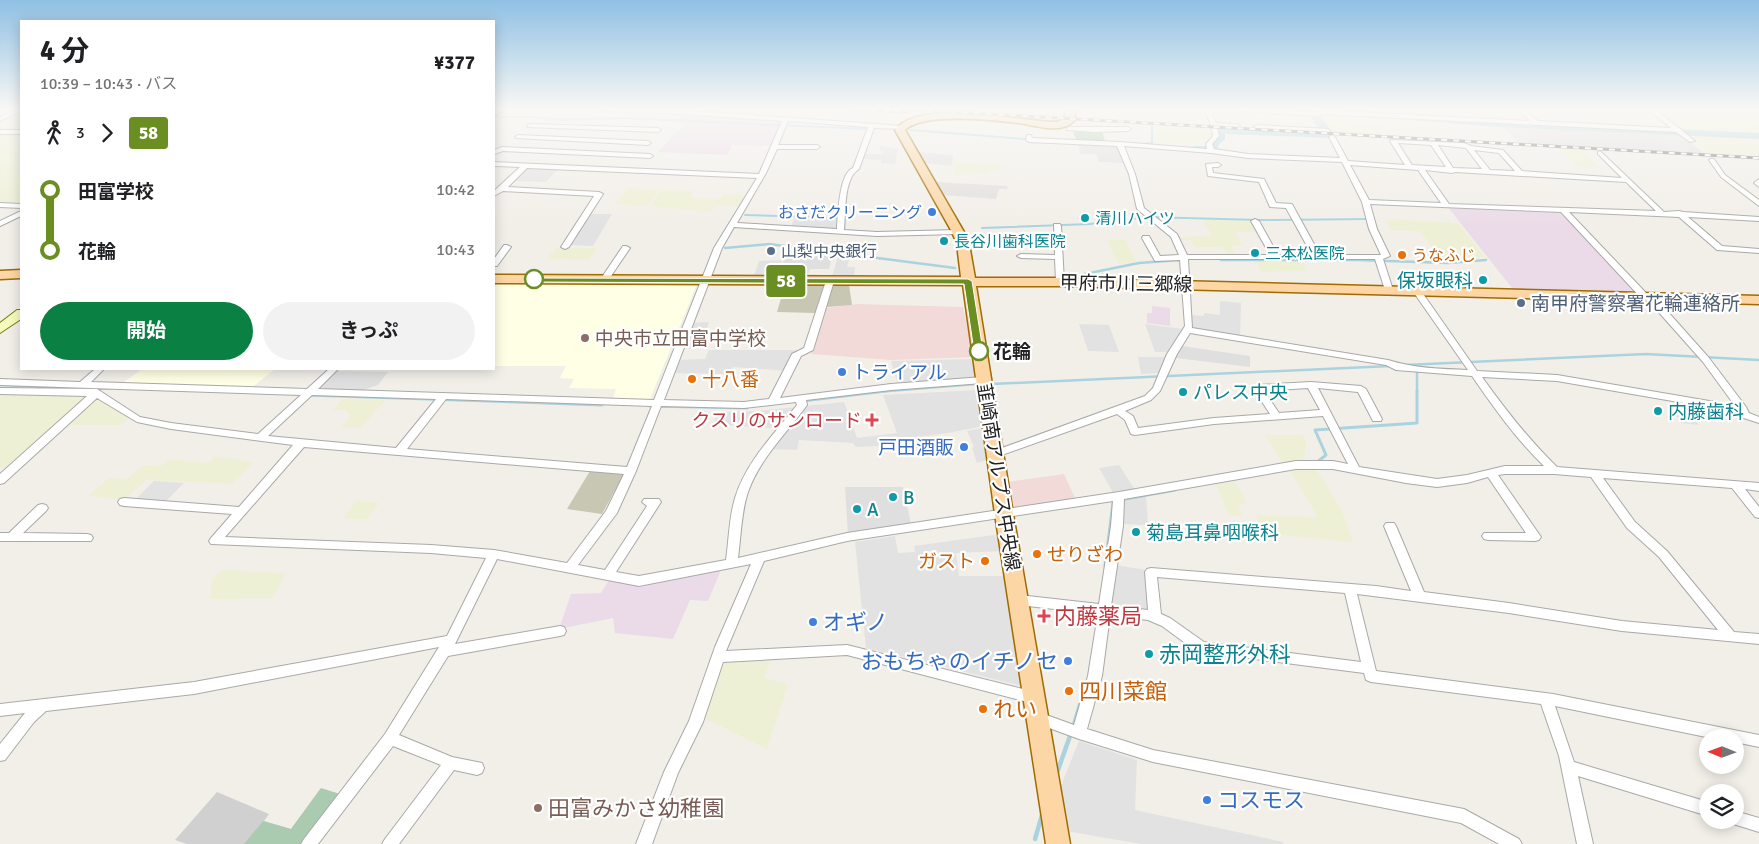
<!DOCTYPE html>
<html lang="ja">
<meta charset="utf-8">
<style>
body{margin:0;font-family:Signika,"Noto Sans JP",sans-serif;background:#f2f2f2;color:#202124;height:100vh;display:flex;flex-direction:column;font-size:19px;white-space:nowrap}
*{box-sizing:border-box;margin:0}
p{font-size:16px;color:#757577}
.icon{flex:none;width:28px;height:28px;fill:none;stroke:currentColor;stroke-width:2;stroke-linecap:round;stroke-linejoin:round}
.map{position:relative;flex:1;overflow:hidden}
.sheet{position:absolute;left:20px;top:20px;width:475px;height:350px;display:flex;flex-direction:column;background:#fff;border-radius:0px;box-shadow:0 2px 12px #0003}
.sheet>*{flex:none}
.badge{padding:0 10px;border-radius:4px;font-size:18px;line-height:32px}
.needle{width:32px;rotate:271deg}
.fabs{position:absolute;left:1699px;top:729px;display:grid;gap:10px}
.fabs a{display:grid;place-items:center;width:45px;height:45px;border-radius:50%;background:#fff;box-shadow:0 2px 12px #0003;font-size:25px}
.map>.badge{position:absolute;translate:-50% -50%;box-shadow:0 0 0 2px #fff}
.legs{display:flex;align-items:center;gap:8px;height:55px;padding:0 20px;font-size:16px}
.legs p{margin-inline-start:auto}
.overview{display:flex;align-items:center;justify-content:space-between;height:85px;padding:0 20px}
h1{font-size:28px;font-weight:700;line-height:38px}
.button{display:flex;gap:10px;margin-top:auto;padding:10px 20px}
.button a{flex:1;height:58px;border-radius:30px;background:#0b8043;color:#fff;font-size:20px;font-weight:700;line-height:58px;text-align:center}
.button a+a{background:#f2f2f2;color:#202124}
ul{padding:0 20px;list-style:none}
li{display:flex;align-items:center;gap:18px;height:60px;font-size:19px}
li i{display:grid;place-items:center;width:8px;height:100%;margin:0 6px;background:currentColor}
li i::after{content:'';width:12px;height:12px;margin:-6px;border:4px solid;border-radius:50%;background:#fff}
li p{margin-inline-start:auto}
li:first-child i{background:linear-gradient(#0000 50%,currentColor 0)}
li:last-child i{background:linear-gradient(currentColor 50%,#0000 0)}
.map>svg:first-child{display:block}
.residential{fill:#e0dfdf}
.commercial{fill:#f2dad9}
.industrial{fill:#ebdbe8}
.education{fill:#ffffe5}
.religious{fill:#d0d0d0}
.construction{fill:#c7c7b4}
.farmland{fill:#eef0d5}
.cemetery{fill:#aacbaf}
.parking{fill:#e2e2e2}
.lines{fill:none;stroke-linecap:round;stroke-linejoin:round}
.stream-far3{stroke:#aad3df;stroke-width:2}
.stream-far2{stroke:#aad3df;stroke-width:2.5}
.stream-far1{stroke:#aad3df;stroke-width:3}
.stream{stroke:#aad3df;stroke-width:4.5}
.river{fill:#aad3df;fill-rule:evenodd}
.street-casing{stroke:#a9a9a9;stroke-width:2}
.secondary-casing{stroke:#707d05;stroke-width:2}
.primary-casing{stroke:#a06b00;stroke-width:3}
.street{fill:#fff;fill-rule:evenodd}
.secondary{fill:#f7fabf;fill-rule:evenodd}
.primary{fill:#fcd6a4;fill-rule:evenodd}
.rail-casing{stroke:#707070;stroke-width:3}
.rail{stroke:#fff;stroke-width:2;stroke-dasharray:6;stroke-linecap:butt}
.line-1{fill:#6b8e23;stroke:#fff}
.shop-dot{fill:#3f7fe0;stroke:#fff;stroke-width:2}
.culture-dot{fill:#0f9aa8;stroke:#fff;stroke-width:2}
.service-dot{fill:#5c6f8a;stroke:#fff;stroke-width:2}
.food-dot{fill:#e8710a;stroke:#fff;stroke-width:2}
.stop-1-dot{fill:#fff;stroke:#6b8e23;stroke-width:2.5}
.education-dot{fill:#8d6e63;stroke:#fff;stroke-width:2}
.health-dot{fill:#e0444e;stroke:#fff;stroke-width:2}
.labels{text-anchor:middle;stroke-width:4.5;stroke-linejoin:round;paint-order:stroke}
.far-shop-label{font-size:16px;fill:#366cbe;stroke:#fff;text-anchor:end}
.far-culture-label{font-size:16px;fill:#0d838f;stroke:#fff;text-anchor:start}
.far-service-label{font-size:16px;fill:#4e5e75;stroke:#fff;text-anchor:start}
.far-food-label{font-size:16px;fill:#c56008;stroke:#fff;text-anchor:start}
.culture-label{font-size:19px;fill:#0d838f;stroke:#fff;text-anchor:start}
.street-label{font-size:19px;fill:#222;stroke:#fff}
.service-label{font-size:19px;fill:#4e5e75;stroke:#fff;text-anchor:start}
.education-label{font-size:19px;fill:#785e54;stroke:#fff;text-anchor:start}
.stop-label{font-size:19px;font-weight:bold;fill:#222;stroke:#fff;text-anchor:start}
.shop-label{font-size:19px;fill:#366cbe;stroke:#fff;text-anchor:start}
.food-label{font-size:19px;fill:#c56008;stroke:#fff;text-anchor:start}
.health-label{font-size:19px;fill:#be3a42;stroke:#fff;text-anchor:end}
.near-health-label{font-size:22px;fill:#be3a42;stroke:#fff;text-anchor:start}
.near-shop-label{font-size:22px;fill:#366cbe;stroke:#fff;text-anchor:start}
.near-culture-label{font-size:22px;fill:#0d838f;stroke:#fff;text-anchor:start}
.near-food-label{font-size:22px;fill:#c56008;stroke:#fff;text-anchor:start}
.near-education-label{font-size:22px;fill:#785e54;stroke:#fff;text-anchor:start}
</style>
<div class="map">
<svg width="1759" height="844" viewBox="0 0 1759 844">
<rect width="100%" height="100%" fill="#f2efe9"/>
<g class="residential">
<path d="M1503,127L1681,135L1705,154L1519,143Z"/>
<path d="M1078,143L1117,144L1124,163L1099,162L1096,154H1080Z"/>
<path d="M935,182L1007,186L1008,189H999L996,199L942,195Z"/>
<path d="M787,248L833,252L829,269H810L806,280L778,279Z"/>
<path d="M1182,346L1250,356V367L1176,358Z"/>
<path d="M337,371L388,372L378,385L355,393L315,391Z"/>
<path d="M845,487H903L911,524L848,535Z"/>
</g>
<g class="commercial">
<path d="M858,304L963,307L974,357L891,360L811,354L826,308Z"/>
<path d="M1064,474L1076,500L1012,509L1008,482Z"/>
</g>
<g class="industrial">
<path d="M683,115L782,120L770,146L732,145L727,155L658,152L685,124L676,122Z"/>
<path d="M1447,206L1563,210L1645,297L1516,293Z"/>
<path d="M1152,306L1170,308V326L1147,323V313H1152Z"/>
<path d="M721,570L708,601L690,600L673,639L615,633L613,618L559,629L571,594L601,593L609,580L641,587Z"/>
</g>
<g class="education">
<path d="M494,282L594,283L697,284L650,399L613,398L616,389L569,388L574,379L560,378L566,366H494Z"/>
<path d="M142,369H275L250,389L120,385Z"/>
</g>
<path class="religious" d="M321,788L304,844H187L175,840L217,792L269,814L264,821L291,829Z"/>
<g class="construction">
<path d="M832,284L849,285L852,305L827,307Z"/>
<path d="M785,285H824L815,313L777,312Z"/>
<path d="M590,471L624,474L602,514L567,509Z"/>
</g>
<g class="farmland">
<path d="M21,109V206L0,205V120Z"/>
<path d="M1156,109H1204L1208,119L1156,116Z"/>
<path d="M1651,109H1759V134L1678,130Z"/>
<path d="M1323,115L1352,116L1356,124L1378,125L1382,136L1334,133Z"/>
<path d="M1385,118L1410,119L1415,127L1443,128L1446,132H1391Z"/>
<path d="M1157,127L1209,129L1210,141L1199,139L1198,145L1156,142Z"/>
<path d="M1685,135L1759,138V158L1712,156Z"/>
<path d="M1559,148L1582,150L1601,168L1577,167Z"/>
<path d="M954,162L1002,164L1000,171L990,170L989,174L955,173Z"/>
<path d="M628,188L659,190L647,206L615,204Z"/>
<path d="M661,190L693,191L691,198L720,199L723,194L747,195L740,206H716L711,212L650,206Z"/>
<path d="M1203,219L1252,222L1257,232H1235L1242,245H1231L1237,256H1228L1222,247H1195L1191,240H1181L1179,237L1212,236Z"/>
<path d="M1386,219L1458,223L1485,257L1441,259L1420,231L1391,230Z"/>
<path d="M1108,240H1126L1136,262L1119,264L1116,257H1114Z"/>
<path d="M1313,245H1341L1349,257H1321Z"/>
<path d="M556,248H597L589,260L547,259Z"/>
<path d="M1257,261H1303L1307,271L1261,272Z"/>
<path d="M0,395L87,397L7,468H0Z"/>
<path d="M98,399L129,418L121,425H70Z"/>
<path d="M342,399L386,400L360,428H341L351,415L345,410H333Z"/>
<path d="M1265,435H1303L1306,444L1304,460L1282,463Z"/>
<path d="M215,456L254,462L231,484L146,480L124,500L88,496L109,478L127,479L144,465L160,467L168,459L208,463Z"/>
<path d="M1315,467L1342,511L1353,542L1261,533L1256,515L1318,517L1290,471Z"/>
<path d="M1235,482L1247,503L1238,505L1242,515L1229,516L1216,484Z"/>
<path d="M357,500L379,503L367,519L343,518Z"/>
<path d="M222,570L286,573L272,598L210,599L212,580Z"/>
<path d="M772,657L764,678L788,684L767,749L704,718L722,660Z"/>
</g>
<g class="cemetery">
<path d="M1073,131H1102L1105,141L1076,140Z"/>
<path d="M321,788L343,795L304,844H244L263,821L291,829Z"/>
</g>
<g class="parking">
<path d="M1503,127L1525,128L1547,144L1519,143Z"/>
<path d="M1661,134L1681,135L1689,141H1677L1691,153L1674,152L1655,136L1663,137Z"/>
<path d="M880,146L898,149L895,164L881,163V160L863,159L864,154H883V151L879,150Z"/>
<path d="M917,152L953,155L952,166L925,163Z"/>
<path d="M527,166L560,167L546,182L514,181Z"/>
<path d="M590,214H612L593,246L570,245Z"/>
<path d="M794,219H837V230L791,227Z"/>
<path d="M838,256H850L847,267H855L854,278L832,277Z"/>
<path d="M782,260L777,279H753L759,261Z"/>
<path d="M1220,301L1241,303L1240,336L1192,329V315L1204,316V313L1220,315Z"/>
<path d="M709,322L699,349L681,348L691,323Z"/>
<path d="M1079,324L1109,325L1119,352L1088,351Z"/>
<path d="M1145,324L1183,329L1170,352H1155Z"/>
<path d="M709,350H797L788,371L733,367L729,374L669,373L674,360L705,359Z"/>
<path d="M1138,357H1167L1159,373L1141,374Z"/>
<path d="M974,359L977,380L898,385L891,361Z"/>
<path d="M978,390L983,426L948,433L903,439L901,445L856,447L853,443L799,440L797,450L767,449L783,429L713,424L718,412L758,411L844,402L857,438L897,433L883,395Z"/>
<path d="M1669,404L1687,407L1699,425L1681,423Z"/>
<path d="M983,428L987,460L977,463L972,448L974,447L967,431Z"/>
<path d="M1119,465L1135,490L1114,494L1099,468Z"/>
<path d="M154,481L184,483L165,502L135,500Z"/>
<path d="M1146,496L1148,525L1121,524L1123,501Z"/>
<path d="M1001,534L1004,551L956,553L959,576H1005L1022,686L866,648L855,542L895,536L898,553L915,552L914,546Z"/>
<path d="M1115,565L1146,570L1149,610L1111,605Z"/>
<path d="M1079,741L1137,760L1135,810L1283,842V844H1141L1066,831L1058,793Z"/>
</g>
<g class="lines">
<g class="stream-far3">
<path d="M494,117H535L556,120L624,118L867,129"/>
<path d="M910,130L1025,139"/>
<path d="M1143,144L1152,143V126"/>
<path d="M745,215L841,218"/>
<path d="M982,228L1090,224L1146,217L1261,220L1369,219"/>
</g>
<g class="stream-far2">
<path d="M725,248L769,244L955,268"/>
<path d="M1221,260H1357L1448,263L1486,260"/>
<path d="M1065,278L1139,263L1180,260"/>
<path d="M1405,365L1646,354L1759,360"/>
<path d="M1417,372V392"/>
<path d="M992,384L1391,366"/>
<path d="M0,385L54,387"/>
<path d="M876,392L976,384"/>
</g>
<g class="stream-far1">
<path d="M308,395L602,405"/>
<path d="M802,401L886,391"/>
<path d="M650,406L747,408"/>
<path d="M1316,463L1326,455L1315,430L1417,423V391"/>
<path d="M1120,500L1175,490"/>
<path d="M1105,566L1113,503"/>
</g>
<g class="stream">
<path d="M1073,728L1080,705"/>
<path d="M1057,773L1071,733"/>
<path d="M1035,839L1042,815"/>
</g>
<g class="river">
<path d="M1316,113L1320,114L1334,136L1332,138L1225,134V139L1219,144L1217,151L1194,152L1188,149L1194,146H1208L1210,140L1213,138L1214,130L1219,127L1320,132L1311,116Z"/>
<path d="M1413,115L1497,121L1759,133V139L1497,127L1409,120L1408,118L1409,116Z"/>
</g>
<g class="street-casing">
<g id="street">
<path d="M16,109H21V111L0,121V117Z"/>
<path d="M600,109L682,110L903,126L904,127L901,129L874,128L859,169C843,179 846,212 844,230L877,232L958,230L962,232L958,234L877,236L734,227L722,248L664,400L744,402L769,399L792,354L804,348L826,281L830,279L834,281L813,350L801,356L780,398L891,384L983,377L988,380L983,383L891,390L806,400L807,405C787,433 760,458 748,492C741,513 741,536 738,558L847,533L1119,492L1296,461H1333L1348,464L1323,416L1214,424L1135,435L1131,434L1125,420L1117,414L999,456H991L990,454L991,452L1145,396L1153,388L1167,354L1185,326L1180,260L1155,261L1142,238L1143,236H1149L1160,256L1179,255L1171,237L1137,209L1129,174L1117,146L1029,142L1026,140L1027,135H1031L1032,138L1120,142L1207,149L1206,144L1213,136L1210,122L1204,109H1210L1216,123L1237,124L1240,126L1237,128L1217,127L1219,136L1212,144L1214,149L1248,154L1340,158L1329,137L1332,135L1335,137L1348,161L1405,165L1390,141L1391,140L1464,143L1471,146L1503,150L1522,171L1622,178L1598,154V152L1600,151L1664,212L1679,211L1683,212L1759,217V221L1688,217L1722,246L1759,249V253L1717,250L1679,217L1569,212L1648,295H1653L1709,358L1746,407L1749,413L1759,417V423L1713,408L1557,381L1482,377C1505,409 1528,439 1557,467L1759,483V491L1745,489L1759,507V518L1755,517L1732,488L1603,478L1635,522L1667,551L1734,632L1759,634V644L1622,631L1509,613L1357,594L1376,671L1553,694L1759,735V747L1735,742V738H1711L1555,706L1574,762L1708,802V816L1578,776L1593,844H1577L1559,756L1541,704L1371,682L1366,680L1364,673L1201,652L1196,651L1162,626L1148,620L1110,615L1102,676L1087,729L1153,750L1464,809L1519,839L1522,844H1499L1461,823L1153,762L1079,739L1033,722L1031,718L1033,714L1038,712L1074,725L1088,676L1098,614L1019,605L1015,603L1013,600L1015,597L1019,595L1099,604L1111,526L1113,501L847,541L764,561L726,651L847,645L1035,692L1040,694L1042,698L1040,702L1035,704L847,655L723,662L703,722L678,773L652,844H636L664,772L689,721L715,647L751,564L639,586L497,559L455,644L560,626L564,627L566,631L564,635L560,636L448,656L399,735L452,757L482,763L484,768L482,773L477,775L454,770L399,844H382L385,839L441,765L393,746L318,844H301L304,839L385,734L439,647L194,694L46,711L34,722L5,760L0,761V744L25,713L0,716V704L194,682L447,636L486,558L431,553L211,544L209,541L211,538L232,514L124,506L120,505L118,502L120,499L124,498L239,507L293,445L171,429L137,422L97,398L4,483L0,484V474L87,396L0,394V388L97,389L140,417L171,423L258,434L301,395L0,385V379L80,382L95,369H104L91,382L307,389L329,369H338L318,389L654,400L714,248L757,178L527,168L508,187L599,192L603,194L569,247L565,249L561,247L594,196L503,191L494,196V191L520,167L494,166V162L759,174L782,121L682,114L603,111ZM788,121L868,127L853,168C839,173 838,215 837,229L737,223L766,173L777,149H817L820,147L817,145H778ZM1398,143L1431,145L1446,167L1412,165ZM1438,145L1466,148L1482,169L1453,168ZM1124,146L1211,153L1248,158L1342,162L1362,202L1369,229L1381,255H1320L1292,204L1276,203L1264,179L1213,173L1212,167H1218L1221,165L1218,163L1206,164L1208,176L1259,182L1270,207L1286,208L1312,255H1278L1259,221L1255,219L1251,221L1270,255H1187L1177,234L1144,208L1135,174ZM1474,150L1499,153L1515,171L1490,170ZM1350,165L1418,170L1441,203L1369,200ZM1425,170L1452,173L1455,172L1626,182L1656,211L1449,204ZM1370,204L1561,212L1642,299H1647L1703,362L1738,410L1715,402L1557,375L1477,371L1419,288H1416L1412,290L1468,370C1441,369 1413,368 1388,360L1192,328L1188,259H1375L1385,290L1389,292H1392L1393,290L1383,259L1390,256L1377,229ZM1190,333L1386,365L1396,370L1472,376C1494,408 1516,439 1544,466H1505L1467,475L1437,479L1359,467L1318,388L1358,392L1373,421H1381L1382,419L1366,389L1361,386L1311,382L1258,385L1253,388L1270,414L1214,418L1138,428L1133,416L1125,411L1151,400L1160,391L1177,354ZM1308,388L1320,410L1279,413L1264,391ZM312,395L436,399L396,448L268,436ZM446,399L652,406L627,467L407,449ZM796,402L797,405C774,434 746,462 735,498C729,518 729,539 726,560L639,576L616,572L661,502L659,499H644L642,502L647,506L605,570L578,565L617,513L636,471L661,406L744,408ZM304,447L624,474L606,511L567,563L494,550L431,545L225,537ZM1296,469H1333L1406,483L1437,487L1467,483L1488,477L1526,533H1484L1482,536L1484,539L1488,540L1535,541L1539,540L1541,537L1498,475L1505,474H1554L1591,477L1627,528L1659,557L1718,630L1622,621L1509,603L1424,592L1396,526L1394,523H1386L1384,526L1411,591L1376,586L1151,568L1147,569L1145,572L1148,610L1111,606L1123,526L1124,499ZM1157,577L1345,593L1361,662L1204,642L1170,618L1161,614Z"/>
<path d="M1237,109L1314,112L1317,110L1530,121L1518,109H1524L1538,121L1671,128L1648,109H1655L1695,141L1690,142L1676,132L1321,114L1318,116L1240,111Z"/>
<path d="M530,124L658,128L661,130L658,132L528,127L527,126Z"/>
<path d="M1257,125L1328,129L1331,131L1328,133L1255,128L1254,127Z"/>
<path d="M1069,127H1128L1131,129L1128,131L1094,132L1067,130V128Z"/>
<rect x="0" y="130" width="21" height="4"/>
<path d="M518,135L648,141L651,143L648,145L516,138L515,137Z"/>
<path d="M502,147L650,154L653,156L650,158L503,151L494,154V150Z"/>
<path d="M1710,159H1714L1725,175L1759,200V206L1721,177L1709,160Z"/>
<path d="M1759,179V187L1754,183Z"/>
<path d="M0,203L21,204V208L0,207Z"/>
<path d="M21,211V216L0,226V221Z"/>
<path d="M1054,224H1060L1061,226L1064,282L1060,284L1056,282L1055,259L1021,258L1017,256L1021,254L1055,255Z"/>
<path d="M504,245H507L511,247L497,266H494V259Z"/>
<path d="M623,246H626L630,248L607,282H601L600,280Z"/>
<path d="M42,504L46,505L48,508L46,511L23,533L87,534L91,535L93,538L91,541H0V533H9L38,505Z"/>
<path d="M1735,811L1759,818V832L1730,823L1728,820H1735Z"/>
</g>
</g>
<g class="secondary-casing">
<g id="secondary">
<path d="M496,109H505L494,117V111Z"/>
<path d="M17,310H21V319L0,333V323Z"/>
</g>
</g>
<g class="primary-casing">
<g id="primary">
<path d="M1066,109H1076L1074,121C1060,135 1035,125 1018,123C993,120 924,112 905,130L964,232L969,244L975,278H1060L1759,296V304L1060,286H976L1013,514L1070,844H1046L995,514L963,285L494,283V275L961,277L957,244L952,232L895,130C921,97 1019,122 1057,122L1064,119Z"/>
<path d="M21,270V278L0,279V271Z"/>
</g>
</g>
<use href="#street" class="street"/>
<use href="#secondary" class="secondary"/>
<use href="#primary" class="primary"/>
<g class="rail-casing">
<g id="rail">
<path d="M847,109L908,112"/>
<path d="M902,109L1759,158"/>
</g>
</g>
<use href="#rail" class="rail"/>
</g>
<linearGradient id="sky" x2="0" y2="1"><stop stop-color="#8fc0e4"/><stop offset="0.48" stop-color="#f9f8f5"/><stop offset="1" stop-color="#f9f8f5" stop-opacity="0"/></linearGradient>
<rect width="1759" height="227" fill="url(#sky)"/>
<path class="line-1" d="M531,278L968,279L972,281L983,351L979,354L974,351L964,284L534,282L531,281Z"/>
<g class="shop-dot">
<circle cx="932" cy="212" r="5"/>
<circle cx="842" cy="372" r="5"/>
<circle cx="964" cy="447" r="5"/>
<circle cx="813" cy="622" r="5"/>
<circle cx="1068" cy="661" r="5"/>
<circle cx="1207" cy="800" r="5"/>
</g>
<g class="culture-dot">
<circle cx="1085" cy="218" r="5"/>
<circle cx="944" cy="241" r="5"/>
<circle cx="1255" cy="253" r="5"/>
<circle cx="1483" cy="280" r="5"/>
<circle cx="1183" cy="392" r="5"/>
<circle cx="1658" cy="411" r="5"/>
<circle cx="893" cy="497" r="5"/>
<circle cx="857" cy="509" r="5"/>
<circle cx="1136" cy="532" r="5"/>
<circle cx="1149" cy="654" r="5"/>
</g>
<g class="service-dot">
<circle cx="771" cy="251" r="5"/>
<circle cx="1521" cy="303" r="5"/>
</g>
<g class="food-dot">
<circle cx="1402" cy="255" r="5"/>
<circle cx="692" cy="379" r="5"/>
<circle cx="1037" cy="554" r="5"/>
<circle cx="985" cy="561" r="5"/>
<circle cx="1069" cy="691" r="5"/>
<circle cx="983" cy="709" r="5"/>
</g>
<g class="stop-1-dot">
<circle cx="534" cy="279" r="9"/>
<circle cx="979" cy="351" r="9"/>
</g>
<g class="education-dot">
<circle cx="585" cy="338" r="5"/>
<circle cx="538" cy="808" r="5"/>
</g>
<g class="health-dot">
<path d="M869.5 412.5h5v5h5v5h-5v5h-5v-5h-5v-5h5z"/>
<path d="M1041.5 608.5h5v5h5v5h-5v5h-5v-5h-5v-5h5z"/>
</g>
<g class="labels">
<g class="far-shop-label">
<text x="922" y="218">おさだクリーニング</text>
</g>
<g class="far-culture-label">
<text x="1095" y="224">清川ハイツ</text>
<text x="954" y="247">長谷川歯科医院</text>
<text x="1265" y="259">三本松医院</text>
</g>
<g class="far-service-label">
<text x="781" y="257">山梨中央銀行</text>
</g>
<g class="far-food-label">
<text x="1412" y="261">うなふじ</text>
</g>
<g class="culture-label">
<text x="1473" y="287" text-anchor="end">保坂眼科</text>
<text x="1193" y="399">パレス中央</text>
<text x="1668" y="418">内藤歯科</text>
<text x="903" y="504">B</text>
<text x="867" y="516">A</text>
<text x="1146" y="539">菊島耳鼻咽喉科</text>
</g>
<g class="street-label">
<text transform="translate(1126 283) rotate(1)" y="7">甲府市川三郷線</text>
<text transform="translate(999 477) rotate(81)" y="7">韮崎南アルプス中央線</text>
</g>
<g class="service-label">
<text x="1531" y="310">南甲府警察署花輪連絡所</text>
</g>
<g class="education-label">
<text x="595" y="345">中央市立田富中学校</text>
</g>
<g class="stop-label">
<text x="993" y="358">花輪</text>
</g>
<g class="shop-label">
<text x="852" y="379">トライアル</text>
<text x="954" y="454" text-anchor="end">戸田酒販</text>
</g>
<g class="food-label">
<text x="702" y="386">十八番</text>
<text x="1047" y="561">せりざわ</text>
<text x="975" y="568" text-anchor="end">ガスト</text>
</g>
<g class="health-label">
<text x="862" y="427">クスリのサンロード</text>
</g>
<g class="near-health-label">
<text x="1054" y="624">内藤薬局</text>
</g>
<g class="near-shop-label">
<text x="823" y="630">オギノ</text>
<text x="1058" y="669" text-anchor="end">おもちゃのイチノセ</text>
<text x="1217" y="808">コスモス</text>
</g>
<g class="near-culture-label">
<text x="1159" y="662">赤岡整形外科</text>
</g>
<g class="near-food-label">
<text x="1079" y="699">四川菜館</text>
<text x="993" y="717">れい</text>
</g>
<g class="near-education-label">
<text x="548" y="816">田富みかさ幼稚園</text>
</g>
</g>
</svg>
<div class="fabs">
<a><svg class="needle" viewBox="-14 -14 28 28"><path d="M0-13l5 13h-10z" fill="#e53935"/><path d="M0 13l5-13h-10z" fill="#757577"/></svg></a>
<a><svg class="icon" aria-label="layers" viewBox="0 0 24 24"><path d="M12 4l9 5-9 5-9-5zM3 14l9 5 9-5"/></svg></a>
</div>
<b class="badge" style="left:786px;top:281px;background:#6b8e23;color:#fff">58</b>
<section class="sheet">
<div class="overview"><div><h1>4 分</h1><p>10:39 – 10:43 · バス</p></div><b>¥377</b></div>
<div class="legs"><svg class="icon" aria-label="walk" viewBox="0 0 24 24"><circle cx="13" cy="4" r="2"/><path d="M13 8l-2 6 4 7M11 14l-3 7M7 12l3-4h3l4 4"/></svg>3<svg class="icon" aria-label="forward" viewBox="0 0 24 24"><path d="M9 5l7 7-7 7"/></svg><b class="badge" style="background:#6b8e23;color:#fff">58</b></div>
<ul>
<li><i style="color:#6b8e23"></i><b>田富学校</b><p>10:42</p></li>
<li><i style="color:#6b8e23"></i><b>花輪</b><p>10:43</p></li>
</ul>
<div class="button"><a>開始</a><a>きっぷ</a></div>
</section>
</div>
